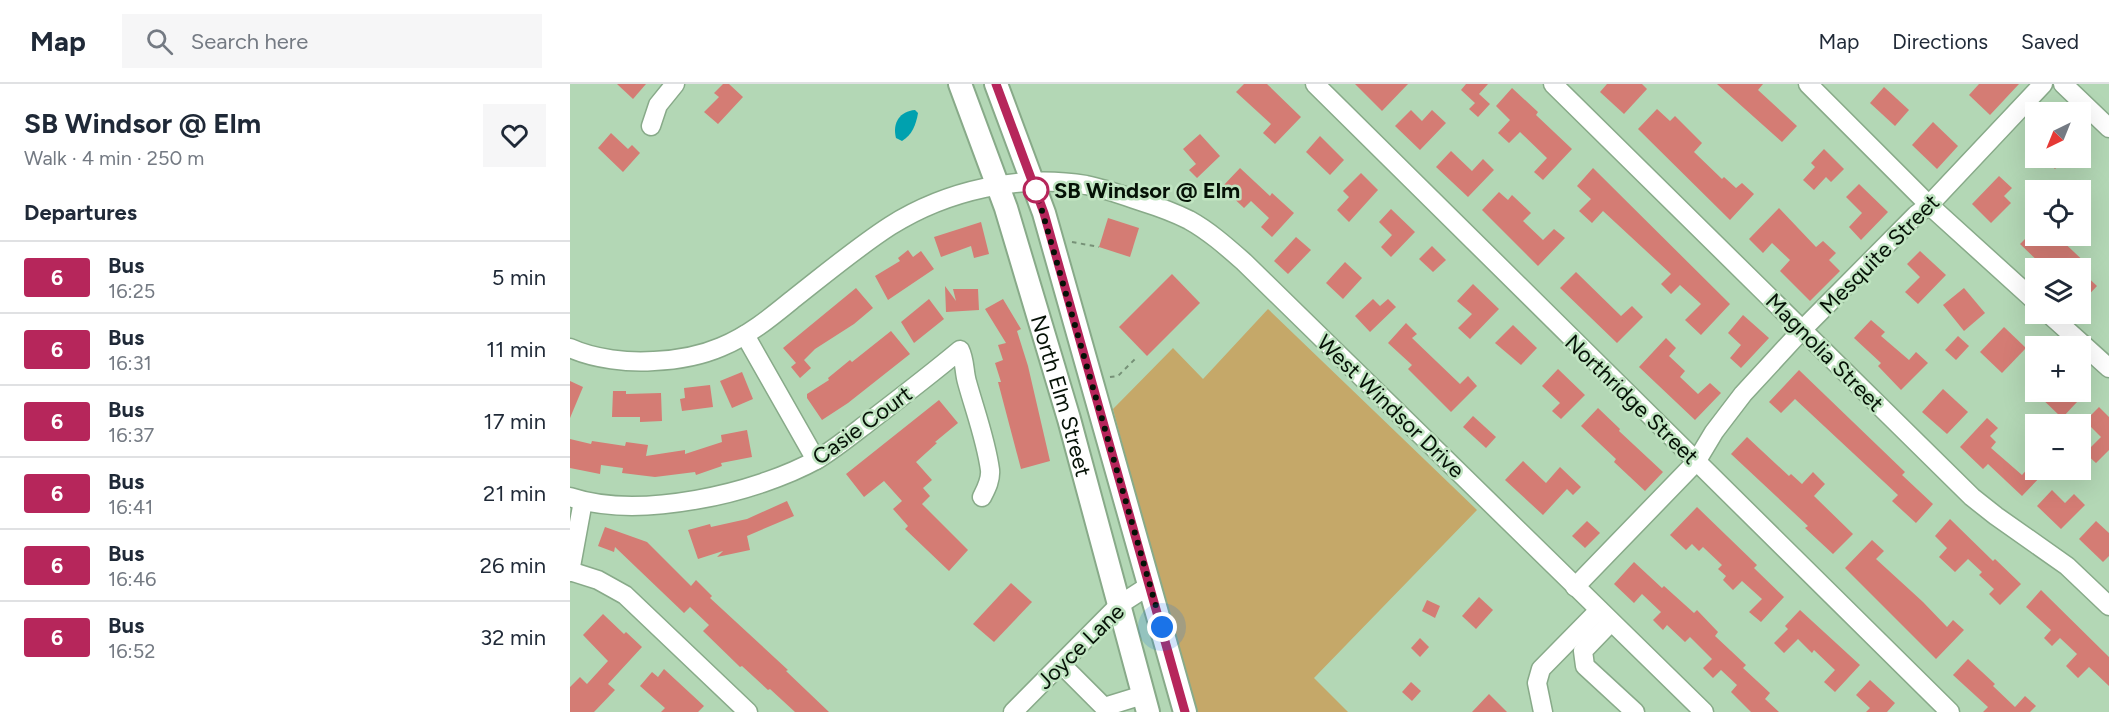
<!DOCTYPE html>
<meta charset="utf-8">
<style>
body{margin:0;font-family:Figtree,sans-serif;background:#f6f6f7;color:#1f2937;height:100vh;display:flex;flex-direction:column;font-size:22px;white-space:nowrap}
*{box-sizing:border-box;margin:0}
p{font-size:20px;color:#747a83}
.icon{flex:none;width:33px;height:33px;fill:none;stroke:currentColor;stroke-width:2;stroke-linecap:round;stroke-linejoin:round}
.map{position:relative;flex:1;overflow:hidden}
.details{display:flex;flex-direction:column;background:#fff;width:570px}
.details>*{flex:none}
.badge{padding:0 12px;border-radius:4px;font-size:21px;line-height:39px}
.needle{width:39px;rotate:223deg}
.controls{position:absolute;left:1455px;top:18px;display:grid;gap:12px}
.controls a{display:grid;place-items:center;width:66px;height:66px;border-radius:0px;background:#fff;box-shadow:0 6px 24px #0002;font-size:30px}
.you{position:absolute;width:30px;height:30px;margin:-15px;border:4px solid #fff;border-radius:50%;background:#1a73e8;box-shadow:0 0 0 9px #1a73e833}
.map>.badge{position:absolute;translate:-50% -50%;box-shadow:0 0 0 3px #fff}
h2{padding:0 24px;font-size:22px;line-height:54px}
.round{display:grid;place-items:center;flex:none;width:63px;height:63px;border-radius:0px;background:#f6f6f7}
.overview{display:flex;align-items:center;justify-content:space-between;height:102px;padding:0 24px}
h1{font-size:28px;font-weight:700;line-height:45px}
ul{padding:0;list-style:none}
li{display:flex;align-items:center;gap:18px;height:72px;padding:0 24px;border-top:2px solid #e0e1e3}
li div{flex:1}
li b{display:block;font-size:22px}
li em{font-style:normal}
li .badge{min-width:66px;font-weight:700;text-align:center}
header{display:flex;align-items:center;gap:36px;box-sizing:border-box;height:84px;padding:0 30px;background:#fff;border-bottom:2px solid #e0e1e3}
header strong{font-size:28px}
nav{display:flex;gap:33px;margin-inline-start:auto;font-size:21px}
.search{width:420px;height:54px;background:#f6f6f7;display:flex;align-items:center;gap:15px;box-sizing:border-box;padding:0 21px;border-radius:0px;color:#747a83;font-size:22px}
main{display:flex;flex:1;min-height:0}
.map>svg:first-child{display:block}
.green{fill:#c5a869}
.water{fill:#00a1af}
.building{fill:#d47c74}
.lines{fill:none;stroke-linecap:round;stroke-linejoin:round}
.minor-casing{stroke:#88aa89;stroke-width:21}
.major-casing{stroke:#88aa89;stroke-width:26}
.path{stroke:#769177;stroke-width:2;stroke-dasharray:4.5 4.5;stroke-linecap:butt}
.minor{stroke:#fff;stroke-width:18}
.major{stroke:#fff;stroke-width:22}
.line-casing{stroke:#fff;stroke-width:14}
.line{stroke:#b6265b;stroke-width:9}
.walk{stroke:#051106;stroke-width:6;stroke-dasharray:0 10.8}
.stop-dot{fill:#fff;stroke:#b6265b;stroke-width:3}
.labels{text-anchor:middle;stroke-width:5;stroke-linejoin:round;paint-order:stroke}
.stop-label{font-size:22px;font-weight:bold;fill:#051106;stroke:#c0e4c1;text-anchor:start}
.street-label{font-size:22px;fill:#051106;stroke:#c0e4c1}
</style>
<header>
<strong>Map</strong>
<div class="search"><svg class="icon" aria-label="search" viewBox="0 0 24 24"><circle cx="10" cy="10" r="6"/><path d="M15 15l6 6"/></svg>Search here</div>
<nav><a>Map</a><a>Directions</a><a>Saved</a></nav>
</header>
<main>
<section class="details">
<div class="overview"><div><h1>SB Windsor @ Elm</h1><p>Walk · 4 min · 250 m</p></div><a class="round"><svg class="icon" aria-label="heart" viewBox="0 0 24 24"><path d="M12 20l-8-8c-3-5 5-10 8-4 3-6 11-1 8 4z"/></svg></a></div>
<h2>Departures</h2>
<ul>
<li><span class="badge" style="background:#b6265b;color:#fff">6</span><div><b>Bus</b><p>16:25</p></div><em>5 min</em></li>
<li><span class="badge" style="background:#b6265b;color:#fff">6</span><div><b>Bus</b><p>16:31</p></div><em>11 min</em></li>
<li><span class="badge" style="background:#b6265b;color:#fff">6</span><div><b>Bus</b><p>16:37</p></div><em>17 min</em></li>
<li><span class="badge" style="background:#b6265b;color:#fff">6</span><div><b>Bus</b><p>16:41</p></div><em>21 min</em></li>
<li><span class="badge" style="background:#b6265b;color:#fff">6</span><div><b>Bus</b><p>16:46</p></div><em>26 min</em></li>
<li><span class="badge" style="background:#b6265b;color:#fff">6</span><div><b>Bus</b><p>16:52</p></div><em>32 min</em></li>
</ul>
</section>
<div class="map">
<svg width="1539" height="628" viewBox="0 0 1539 628">
<rect width="100%" height="100%" fill="#b3d7b5"/>
<path class="green" d="M698,225L907,426L744,594L778,628H623L543,325L603,264L633,295Z"/>
<path class="water" d="M345,26L348,29C346,41 342,51 332,57L326,54C322,39 330,27 345,26Z"/>
<g class="building">
<path d="M47,0H76L63,15Z"/>
<path d="M153,0H159L173,13L148,40L134,28L149,13L144,9Z"/>
<path d="M674,0H697L731,33L705,60L693,49L701,40L666,8Z"/>
<path d="M785,0H838L812,27Z"/>
<path d="M896,0H918L909,10L920,20L908,33L899,25L905,19L891,6Z"/>
<path d="M1037,0H1072L1077,5L1054,30L1030,8Z"/>
<path d="M1147,0H1193L1188,6L1227,42L1212,58Z"/>
<path d="M1409,0H1449L1420,31L1399,11Z"/>
<path d="M1314,3L1339,26L1325,42L1300,19Z"/>
<path d="M942,4L968,28L966,31L1002,65L973,96L964,88L977,74L950,48L939,59L928,49L940,36L926,22Z"/>
<path d="M1087,25L1100,37L1105,32L1132,59L1124,68L1152,95L1154,93L1166,104L1172,99L1184,110L1160,136L1068,45Z"/>
<path d="M841,26L852,37L862,26L876,39L850,66L825,42Z"/>
<path d="M1363,38L1388,62L1367,85L1342,61Z"/>
<path d="M41,49L58,65L62,61L70,69L53,88L28,64Z"/>
<path d="M630,50L650,72L627,94L619,86L626,80L613,65Z"/>
<path d="M750,52L774,76L760,91L736,68Z"/>
<path d="M1254,65L1274,85L1261,98L1256,93L1244,106L1233,96L1245,83L1241,79Z"/>
<path d="M881,67L902,87L913,75L924,86L898,113L866,83Z"/>
<path d="M1473,74H1496L1485,85Z"/>
<path d="M670,84L700,112L702,109L724,129L702,153L691,143L699,134L681,117L674,124L652,103Z"/>
<path d="M1023,84L1160,220L1131,251L1115,236L1131,220L1110,201L1101,210L1091,200L1101,190L1033,127L1022,139L1009,127L1021,115L1007,102Z"/>
<path d="M791,89L808,106L779,138L767,126L779,113L773,107Z"/>
<path d="M1429,92L1442,104L1434,112L1441,119L1421,139L1402,120Z"/>
<path d="M1289,100L1318,128L1291,156L1279,143L1292,129L1276,113Z"/>
<path d="M929,108L938,116L942,111L961,129L953,137L973,156L984,145L995,154L968,182L912,126Z"/>
<path d="M1209,124L1246,163L1253,157L1266,169L1259,176L1270,187L1240,217L1210,187L1220,176L1202,159L1193,169L1179,155Z"/>
<path d="M821,125L845,148L821,173L811,163L822,151L809,138Z"/>
<path d="M538,134L569,144L560,173L529,163Z"/>
<path d="M411,138L419,170L404,174L401,162L371,173L364,153Z"/>
<path d="M1466,144V152H1487L1521,184H1475L1450,160Z"/>
<path d="M726,153L741,166L718,190L704,177Z"/>
<path d="M862,162L876,176L863,188L849,175Z"/>
<path d="M338,166L343,173L351,167L364,185L318,216L305,192L330,177L328,174Z"/>
<path d="M1350,167L1376,191L1348,220L1335,208L1350,193L1337,180Z"/>
<path d="M775,178L792,194L773,215L756,199Z"/>
<path d="M1510,186L1527,202L1510,220Z"/>
<path d="M1006,188L1051,232L1062,222L1073,233L1047,259L990,204Z"/>
<path d="M602,190L630,219L577,272L549,243Z"/>
<path d="M903,200L929,225L900,255L888,244L902,230L887,217Z"/>
<path d="M375,202L386,217L383,205H408L409,226L376,228Z"/>
<path d="M286,204L303,224L284,240L245,265L234,276L241,284L230,294L221,283L226,279L213,264Z"/>
<path d="M1394,204L1415,229L1394,247L1373,221Z"/>
<path d="M359,215L374,235L344,259L331,238Z"/>
<path d="M433,215L451,245L447,247L458,282L480,377L451,385L428,298H431L425,279L433,276L428,261L436,259L415,225Z"/>
<path d="M803,215L810,222L818,215L826,223L800,248L785,232Z"/>
<path d="M1173,231L1199,254L1171,284L1160,274L1171,261L1158,249Z"/>
<path d="M1301,236L1315,248L1311,252L1339,276L1346,268L1358,279L1331,306L1308,282L1311,279L1284,254Z"/>
<path d="M836,239L847,250L842,254L890,300L898,292L907,302L881,328L838,285L842,281L818,259Z"/>
<path d="M943,241L967,264L951,281L925,259Z"/>
<path d="M1434,243L1456,264L1432,289L1410,268Z"/>
<path d="M321,247L340,270L278,319L252,336L237,314V310L259,296L258,294L280,276L282,278Z"/>
<path d="M1388,252L1399,262L1386,276L1375,266Z"/>
<path d="M1096,254L1106,264L1099,272L1115,287L1110,293L1128,310L1140,299L1151,309L1125,336L1069,283Z"/>
<path d="M988,285L1015,311L991,335L982,327L990,319L972,302Z"/>
<path d="M1229,286L1335,388L1332,391L1363,420L1346,439L1322,417L1328,411L1225,315L1211,329L1199,318Z"/>
<path d="M172,288L183,315L162,324L150,297Z"/>
<path d="M0,297L13,303L0,334Z"/>
<path d="M140,301L143,323L112,327L110,315L115,314L114,304Z"/>
<path d="M1373,305L1398,328L1377,350L1352,328Z"/>
<path d="M43,307H56V310L91,309L92,337L70,338V333H42Z"/>
<path d="M1465,308H1497L1507,318L1492,334Z"/>
<path d="M369,316L388,339L365,358L367,359L346,378L362,396L353,404L360,412L352,420L398,466L379,487L335,445L338,442L323,425L332,417L314,397L294,413L276,390Z"/>
<path d="M1529,323L1539,333V366L1526,379L1515,369L1531,353L1515,337Z"/>
<path d="M1028,324L1050,345L1049,347L1093,388L1075,407L1044,378L1046,375L1011,342Z"/>
<path d="M903,332L926,353L916,364L893,343Z"/>
<path d="M1417,334L1428,344L1420,352L1426,358L1421,364L1452,391L1461,381L1472,391L1452,412L1418,380L1413,385L1390,363Z"/>
<path d="M177,346L182,373L151,379L152,382L126,391L125,388L85,393L52,389L53,384L31,381L30,390L0,384V355L21,360L22,357L55,362L56,358L78,361L76,372L115,366V370L152,358L151,351Z"/>
<path d="M1177,353L1219,392L1221,390L1232,400L1243,388L1255,400L1244,412L1283,450L1263,470L1235,444L1238,442L1161,370Z"/>
<path d="M953,377L976,399L990,383L1011,403L1003,411L997,405L973,431L935,396Z"/>
<path d="M1482,406L1495,419L1504,410L1515,421L1491,445L1467,422Z"/>
<path d="M217,417L224,432L177,452L180,466L147,473L153,467L128,475L118,446L140,440L141,443L177,435Z"/>
<path d="M1127,423L1187,481L1184,484L1214,513L1191,538L1179,528L1192,515L1172,497L1163,506L1153,496L1156,492L1148,485L1152,481L1133,463L1129,467L1122,460L1116,466L1100,451Z"/>
<path d="M1380,435L1423,477L1425,475L1451,500L1430,521L1419,510L1424,505L1409,491L1412,488L1398,475L1385,488L1369,473L1377,464L1365,452Z"/>
<path d="M1017,437L1030,449L1015,464L1002,452Z"/>
<path d="M1526,437L1539,449V472L1533,478L1509,455Z"/>
<path d="M35,443L77,458L121,502L126,496L142,512L140,514L218,586L216,587L259,628H225L200,605L198,606L172,582L170,583L133,547L139,541L120,523L114,529L45,463L44,468L28,462Z"/>
<path d="M1302,456L1314,467L1306,475L1353,518L1377,543L1383,536L1394,546L1366,575L1275,484Z"/>
<path d="M1064,478L1092,504L1094,502L1124,529L1127,526L1148,548L1145,552L1176,581L1173,584L1200,609L1195,615L1209,628H1181L1161,608L1167,601L1151,586L1143,594L1133,584L1142,575L1120,553L1115,558L1097,541L1093,546L1083,536L1091,528L1072,510L1064,519L1044,500Z"/>
<path d="M441,499L462,518L424,558L403,540Z"/>
<path d="M1471,506L1539,573V602L1519,583L1508,594L1496,582L1507,570L1490,554L1482,562L1474,554L1481,546L1456,523Z"/>
<path d="M909,513L923,526L906,545L892,532Z"/>
<path d="M857,516L870,522L865,534L852,527Z"/>
<path d="M1230,526L1290,581L1265,608L1254,598L1265,586L1244,566L1242,569L1228,555L1214,569L1204,559L1218,545L1215,542Z"/>
<path d="M33,530L54,550L56,548L72,563L38,600L45,606L24,628H0V603L10,593L17,600L38,577L13,551Z"/>
<path d="M850,554L859,563L850,573L841,564Z"/>
<path d="M1398,575L1425,600L1423,602L1445,623L1455,612L1466,622L1460,628H1413L1418,623L1383,591Z"/>
<path d="M94,585L134,622L128,628H91L95,624L70,602L82,588L88,593Z"/>
<path d="M1300,596L1325,619L1317,628H1296L1300,624L1286,611Z"/>
<path d="M841,598L851,607L842,617L832,608Z"/>
<path d="M919,610L937,628H902Z"/>
</g>
<g class="lines">
<g class="minor-casing">
<g id="minor">
<path d="M745,0L1380,628"/>
<path d="M983,0L1402,413L1426,432L1497,482L1539,522"/>
<path d="M1238,0L1359,121L1466,218"/>
<path d="M1493,0L1539,44"/>
<path d="M81,42L88,21L105,0"/>
<path d="M1479,230L1539,284"/>
<path d="M175,251L246,376"/>
<path d="M0,264C24,275 59,279 84,277C107,276 130,272 151,263C178,252 200,234 222,216C254,191 286,164 320,142C377,106 450,90 516,101C536,105 555,112 573,118C589,123 605,129 619,136C639,147 657,163 674,178L1134,628"/>
<path d="M0,413C69,436 185,410 248,375C266,364 283,350 300,337C330,314 360,291 390,266C395,276 394,288 397,298C405,327 416,356 420,386C421,396 416,405 412,413"/>
<path d="M0,487L28,496L55,511L178,628"/>
<path d="M0,488L13,417"/>
<path d="M1005,503L1126,378L1144,348L1173,310L1232,246L1346,131L1359,121L1473,0"/>
<path d="M1041,538L1013,567L1015,582L1065,628"/>
<path d="M491,580L534,623L573,611"/>
<path d="M443,628L549,521L580,501"/>
<path d="M973,628L967,599L971,585L1029,526"/>
</g>
</g>
<g class="major-casing">
<g id="major">
<path id="s1" d="M390,0L436,124L499,335L578,628"/>
<path d="M426,0L474,129L615,628"/>
</g>
</g>
<g class="path">
<path d="M502,158L529,163"/>
<path d="M540,293L548,292L565,275"/>
</g>
<use href="#minor" class="minor"/>
<use href="#major" class="major"/>
</g>
<g class="lines">
<g class="line-casing">
<path id="line" d="M426,0L474,129L615,628"/>
</g>
<use href="#line" class="line"/>
<path class="walk" d="M466,106L592,543"/>
</g>
<circle class="stop-dot" cx="466" cy="106" r="12"/>
<g class="labels">
<g class="stop-label">
<text x="484" y="114">SB Windsor @ Elm</text>
</g>
<g class="street-label">
<text transform="translate(1309 170) rotate(-45)" y="8">Mesquite Street</text>
<text transform="translate(1255 268) rotate(45)" y="8">Magnolia Street</text>
<text dy="8" stroke="none"><textPath href="#s1" startOffset="328">North Elm Street</textPath></text>
<text transform="translate(1062 315) rotate(44)" y="8">Northridge Street</text>
<text transform="translate(821 322) rotate(44)" y="8">West Windsor Drive</text>
<text transform="translate(292 341) rotate(-36)" y="8">Casie Court</text>
<text transform="translate(510 562) rotate(-44)" y="8">Joyce Lane</text>
</g>
</g>
</svg>
<div class="controls">
<a><svg class="needle" viewBox="-14 -14 28 28"><path d="M0-13l5 13h-10z" fill="#e53935"/><path d="M0 13l5-13h-10z" fill="#747a83"/></svg></a>
<a><svg class="icon" aria-label="locate" viewBox="0 0 24 24"><circle cx="12" cy="12" r="6"/><path d="M12 2v4M12 18v4M2 12h4M18 12h4"/></svg></a>
<a><svg class="icon" aria-label="layers" viewBox="0 0 24 24"><path d="M12 4l9 5-9 5-9-5zM3 14l9 5 9-5"/></svg></a>
<a>+</a>
<a>−</a>
</div>
<div class="you" style="left:592px;top:543px"></div>
</div>
</main>
